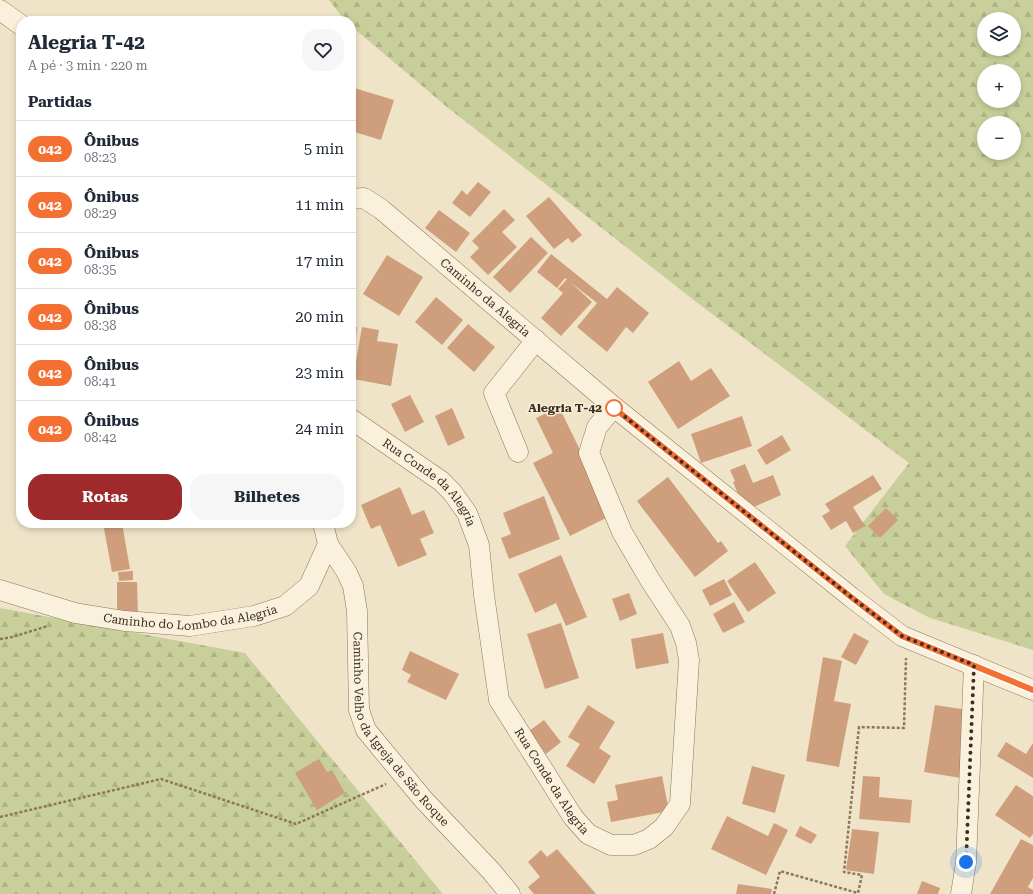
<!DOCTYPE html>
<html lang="pt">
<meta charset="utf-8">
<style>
body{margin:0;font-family:"Roboto Serif",serif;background:#f6f6f7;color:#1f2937;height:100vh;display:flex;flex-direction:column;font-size:15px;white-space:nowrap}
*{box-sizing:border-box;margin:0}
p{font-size:13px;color:#747a83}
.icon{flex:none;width:22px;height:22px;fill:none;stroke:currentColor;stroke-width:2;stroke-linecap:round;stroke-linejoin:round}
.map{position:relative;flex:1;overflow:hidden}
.side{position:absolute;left:16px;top:16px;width:340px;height:512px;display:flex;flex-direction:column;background:#fff;border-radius:16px;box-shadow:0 2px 6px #0003}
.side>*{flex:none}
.badge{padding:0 8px;border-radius:13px;font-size:14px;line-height:26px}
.tools{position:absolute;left:977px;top:12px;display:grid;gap:8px}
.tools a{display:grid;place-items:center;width:44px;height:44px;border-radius:50%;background:#fff;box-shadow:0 2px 6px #0003;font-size:20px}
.you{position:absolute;width:20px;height:20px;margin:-10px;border:3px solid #fff;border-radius:50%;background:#1a73e8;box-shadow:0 0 0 6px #1a73e833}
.map>.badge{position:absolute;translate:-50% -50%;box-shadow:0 0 0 2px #fff}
h2{padding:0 12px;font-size:15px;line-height:36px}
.round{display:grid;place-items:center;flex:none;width:42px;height:42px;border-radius:16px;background:#f6f6f7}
.overview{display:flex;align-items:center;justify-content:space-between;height:68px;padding:0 12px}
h1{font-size:19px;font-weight:700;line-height:30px}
.cta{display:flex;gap:8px;margin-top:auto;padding:8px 12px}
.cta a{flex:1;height:46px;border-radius:16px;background:#9e2a2b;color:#fff;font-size:16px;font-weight:700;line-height:46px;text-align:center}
.cta a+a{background:#f6f6f7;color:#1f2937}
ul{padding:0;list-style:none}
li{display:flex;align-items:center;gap:12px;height:56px;padding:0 12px;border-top:1px solid #e0e1e3}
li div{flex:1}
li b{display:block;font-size:15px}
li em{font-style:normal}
li .badge{min-width:44px;font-weight:700;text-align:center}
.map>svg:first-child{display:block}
.forest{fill:url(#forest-firs);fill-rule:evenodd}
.building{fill:#cf9f7d}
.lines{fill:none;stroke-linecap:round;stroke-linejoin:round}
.minor-casing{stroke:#8d765c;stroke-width:21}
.path{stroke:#8d765c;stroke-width:2.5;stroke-dasharray:3 2;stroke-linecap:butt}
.minor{stroke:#faf1dc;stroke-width:20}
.line-casing{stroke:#fff;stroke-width:9}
.line{stroke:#f37032;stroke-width:6}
.walk{stroke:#3d2e20;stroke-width:4;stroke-dasharray:0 7.2}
.stop-dot{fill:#fff;stroke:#f37032;stroke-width:2}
.labels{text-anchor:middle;stroke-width:3;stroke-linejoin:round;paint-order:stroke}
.street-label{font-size:12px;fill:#3d2e20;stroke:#f7eed8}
.stop-label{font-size:12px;font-weight:bold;fill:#3d2e20;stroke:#f7eed8;text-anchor:end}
</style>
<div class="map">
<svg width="1033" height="894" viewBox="0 0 1033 894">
<defs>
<pattern id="forest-firs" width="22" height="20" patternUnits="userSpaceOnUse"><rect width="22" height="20" fill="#c9cf9b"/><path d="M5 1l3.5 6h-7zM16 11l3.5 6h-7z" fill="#aeb285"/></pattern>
</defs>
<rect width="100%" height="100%" fill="#f0e4c8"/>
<g class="forest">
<path d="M329,0H1033V650L930,618L884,594L845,546L909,463L695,301L447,107L351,26V21H345ZM984,19H1014V49H984ZM984,71H1014V101H984ZM984,123H1014V153H984Z"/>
<path d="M0,608L245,653L443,894H0Z"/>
</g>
<g class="building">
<path d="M351,87L394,100L381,140L351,131L356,112L351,110Z"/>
<path d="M478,182L491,192L470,217L452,203L462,190L467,195Z"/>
<path d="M549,197L582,235L572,243L568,238L554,249L526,216Z"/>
<path d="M504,209L515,220L502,232L517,247L488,275L470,257L479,248L472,241Z"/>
<path d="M439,210L470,233L456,252L425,228Z"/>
<path d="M531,237L548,253L510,293L493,277Z"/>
<path d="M551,254L607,299L617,287L649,313L633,333L626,327L607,352L577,327L597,303L565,278L557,288L537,272Z"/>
<path d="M387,255L423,277L399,316L363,294Z"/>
<path d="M567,279L592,302L561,336L541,318L563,293L558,289Z"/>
<path d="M436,297L463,320L442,345L415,322Z"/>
<path d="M468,324L495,347L474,372L447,348Z"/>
<path d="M351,326L357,327L356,338L351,337Z"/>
<path d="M362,327L379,330L377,341L398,344L391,386L353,379Z"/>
<path d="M679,361L691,381L711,368L730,396L678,429L648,382Z"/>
<path d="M410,395L424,422L405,432L391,404Z"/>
<path d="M559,407L612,515L570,536L533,463L553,453L536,418Z"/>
<path d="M452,408L465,438L448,446L435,416Z"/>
<path d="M742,416L752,446L701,463L691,434Z"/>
<path d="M782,435L791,450L766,465L757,450Z"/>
<path d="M745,464L753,483L773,475L781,495L745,511L733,482L735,481L730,470Z"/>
<path d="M873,475L882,489L853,507L865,526L853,533L846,521L831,530L822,516L830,511L825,504Z"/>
<path d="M668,477L718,543L721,541L728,551L695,577L637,501Z"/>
<path d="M400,487L412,515L424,510L434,533L420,539L427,555L398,567L380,525L371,529L361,505Z"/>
<path d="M544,496L560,539L509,559L501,538L511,534L503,513Z"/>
<path d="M886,508L898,520L880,538L868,526Z"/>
<path d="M103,523H122L130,569L112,572Z"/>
<path d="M561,555L587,617L566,626L556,603L535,613L518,574Z"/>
<path d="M755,562L776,593L748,612L727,581Z"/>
<path d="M133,571V580L119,581L118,572Z"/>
<path d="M724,579L732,595L710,606L702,590Z"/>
<path d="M117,582H137L138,613H117Z"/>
<path d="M629,593L637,614L620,621L612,599Z"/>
<path d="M734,602L745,622L723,633L713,614Z"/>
<path d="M561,623L579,678L545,689L527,634Z"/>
<path d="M663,633L669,663L636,669L631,639Z"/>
<path d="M854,633L869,641L856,665L841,657Z"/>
<path d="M410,651L459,674L446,700L407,682L411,675L402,670Z"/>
<path d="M823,657L842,661L834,701L851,704L839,767L806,761Z"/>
<path d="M588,705L615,722L599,748L611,756L594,784L566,766L580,744L568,737Z"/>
<path d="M935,705L968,710L961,778L924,772Z"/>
<path d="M544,720L561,742L546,754L529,731Z"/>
<path d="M1006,742L1026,754L1033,743V778L997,756Z"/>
<path d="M319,759L327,772L332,770L345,793L317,810L295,773Z"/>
<path d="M752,766L785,775L775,813L742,804Z"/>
<path d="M662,776L669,811L611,822L607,802L618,800L615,785Z"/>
<path d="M863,776L880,777L879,797L912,800L910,823L859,819Z"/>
<path d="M1016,785L1033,796V834L1030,838L995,815Z"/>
<path d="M727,816L768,836L774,823L788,830L766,875L711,849Z"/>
<path d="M800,826L817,835L811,844L795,836Z"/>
<path d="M852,829L879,832L874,874L846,870Z"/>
<path d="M1021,839L1033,845V878L1028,887L1033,890V894H990Z"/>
<path d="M557,849L596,894H534L528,887L540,877L528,862L541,850L547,857Z"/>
<path d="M922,881L940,888L938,894H917Z"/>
<path d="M738,884L772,889L771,894H736Z"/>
</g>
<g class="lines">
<g class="minor-casing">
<g id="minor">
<path d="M0,10L21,25"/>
<path id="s1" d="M351,199L364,198L381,209L614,407L851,597L902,636L1033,690"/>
<path id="s2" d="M351,419L441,481L452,492L467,513L479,545L484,595L499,700L573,817L588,834L611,845H634L649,839L664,827L680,804L689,660L686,643L680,626L650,580L622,532L589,453L597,427L614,407"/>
<path d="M518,452L494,393L536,340"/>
<path id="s3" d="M328,544L346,571L353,586L357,611L359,710L366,730L423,799L492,872L510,894"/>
<path id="s4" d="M0,590L75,613L125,621L190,626L254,616L285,606L309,586L328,544L323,523"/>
<path d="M961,894L966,862L974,665"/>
</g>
</g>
<g class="path">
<path d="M0,639L12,637L48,626"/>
<path d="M0,817L161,779L296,824L386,784"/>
<path d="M774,894L780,871L858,893L862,875L844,872L859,727L904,728L906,658"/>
</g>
<use href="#minor" class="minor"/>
</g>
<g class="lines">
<g class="line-casing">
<path id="line" d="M614,408L851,597L902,636L1033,690"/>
</g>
<use href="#line" class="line"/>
<path class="walk" d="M614,408L851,597L902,636L974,665L966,862"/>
</g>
<circle class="stop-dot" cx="614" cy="408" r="8"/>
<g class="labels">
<g class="street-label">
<text dy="4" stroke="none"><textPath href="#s1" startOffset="170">Caminho da Alegria</textPath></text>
<text dy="4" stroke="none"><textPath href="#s2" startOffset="102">Rua Conde da Alegria</textPath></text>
<text dy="4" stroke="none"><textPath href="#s4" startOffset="195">Caminho do Lombo da Alegria</textPath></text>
<text dy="4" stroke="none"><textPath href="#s3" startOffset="207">Caminho Velho da Igreja de São Roque</textPath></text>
<text dy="4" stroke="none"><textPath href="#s2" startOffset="438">Rua Conde da Alegria</textPath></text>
</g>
<g class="stop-label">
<text x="602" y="412">Alegria T-42</text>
</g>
</g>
</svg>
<div class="tools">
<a><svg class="icon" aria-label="layers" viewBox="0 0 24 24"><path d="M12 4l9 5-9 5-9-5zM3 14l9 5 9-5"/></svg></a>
<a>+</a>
<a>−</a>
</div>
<div class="you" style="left:966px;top:862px"></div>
<section class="side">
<div class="overview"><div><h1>Alegria T-42</h1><p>A pé · 3 min · 220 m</p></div><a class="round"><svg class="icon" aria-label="heart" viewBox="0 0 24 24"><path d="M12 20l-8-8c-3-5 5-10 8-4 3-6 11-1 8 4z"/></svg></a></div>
<h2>Partidas</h2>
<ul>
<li><span class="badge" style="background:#f37032;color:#fff">042</span><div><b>Ônibus</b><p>08:23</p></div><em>5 min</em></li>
<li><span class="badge" style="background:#f37032;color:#fff">042</span><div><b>Ônibus</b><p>08:29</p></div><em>11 min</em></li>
<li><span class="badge" style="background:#f37032;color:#fff">042</span><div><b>Ônibus</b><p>08:35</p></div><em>17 min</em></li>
<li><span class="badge" style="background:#f37032;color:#fff">042</span><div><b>Ônibus</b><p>08:38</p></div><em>20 min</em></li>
<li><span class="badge" style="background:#f37032;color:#fff">042</span><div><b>Ônibus</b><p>08:41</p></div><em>23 min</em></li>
<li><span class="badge" style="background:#f37032;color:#fff">042</span><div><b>Ônibus</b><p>08:42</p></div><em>24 min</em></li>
</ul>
<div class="cta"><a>Rotas</a><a>Bilhetes</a></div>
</section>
</div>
